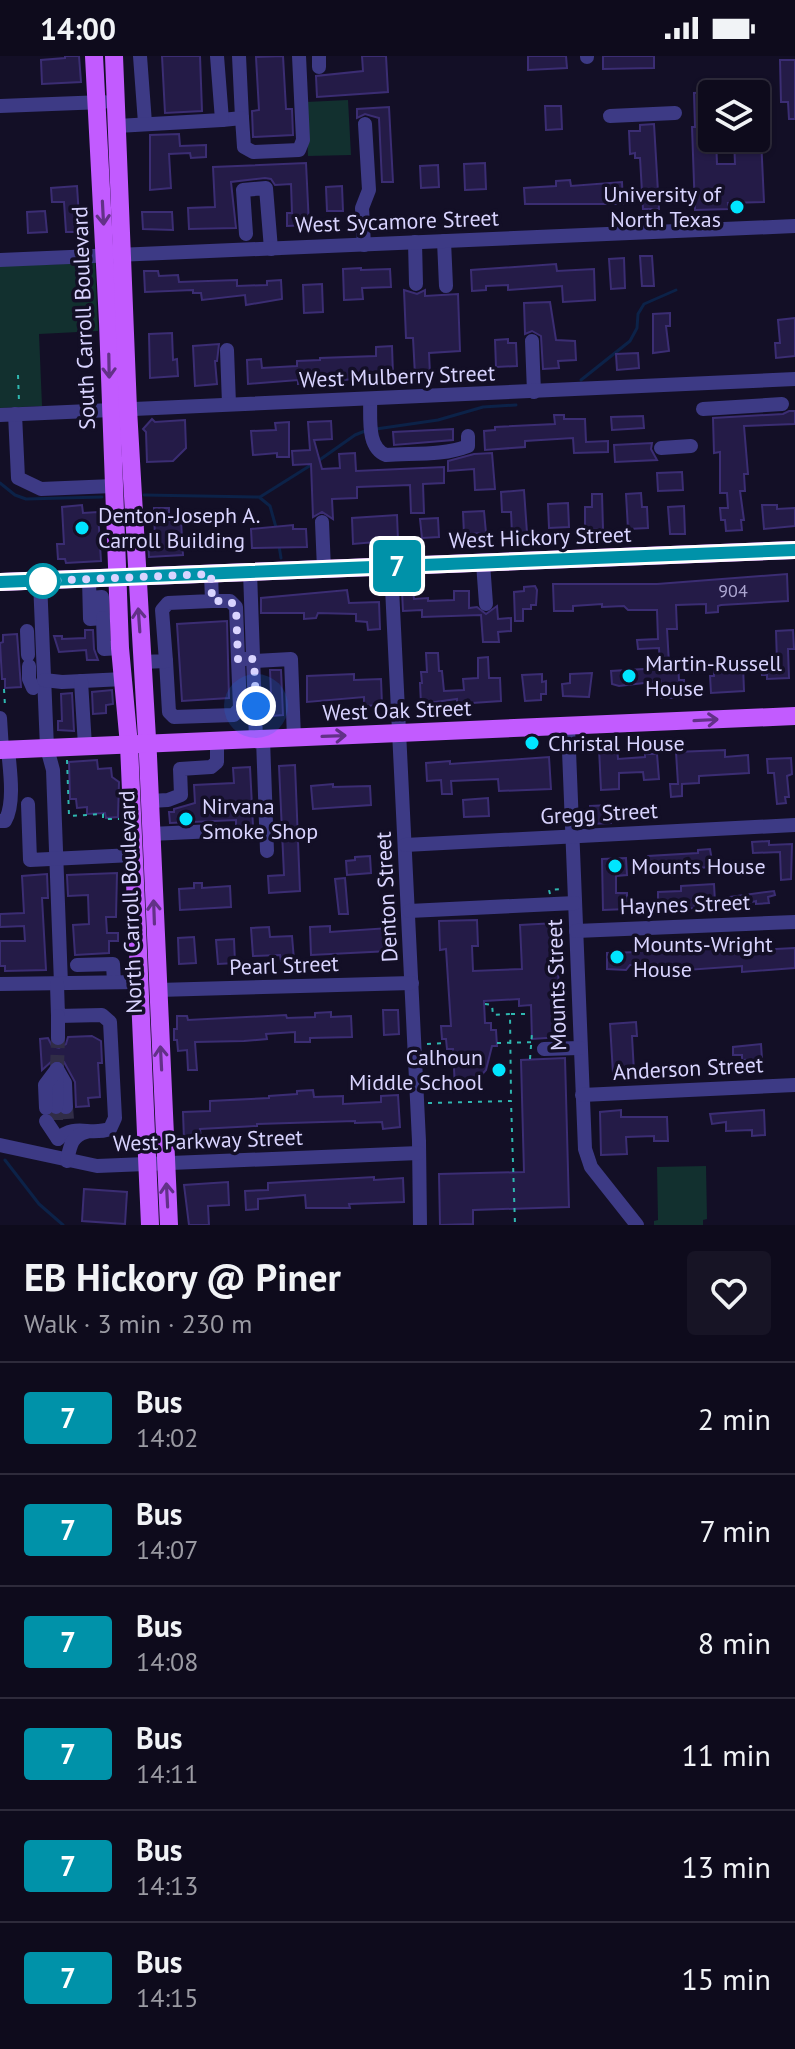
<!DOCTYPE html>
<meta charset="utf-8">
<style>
body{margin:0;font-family:"PT Sans",sans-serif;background:#171425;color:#f1f3f6;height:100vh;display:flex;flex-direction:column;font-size:30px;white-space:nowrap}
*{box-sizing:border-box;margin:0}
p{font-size:26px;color:#9b9ba3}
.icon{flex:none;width:44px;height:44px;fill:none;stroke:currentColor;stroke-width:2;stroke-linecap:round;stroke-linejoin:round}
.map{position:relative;height:1169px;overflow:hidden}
.drawer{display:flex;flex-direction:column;background:#0e0b1c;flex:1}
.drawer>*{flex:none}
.badge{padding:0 16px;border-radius:6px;font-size:28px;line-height:52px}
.controls{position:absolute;left:698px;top:24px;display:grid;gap:16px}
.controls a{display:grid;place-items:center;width:72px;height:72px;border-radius:8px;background:#0e0b1c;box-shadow:0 2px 6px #0004,0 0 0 2px #2e2b3b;font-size:40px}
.you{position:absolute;width:40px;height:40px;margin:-20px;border:6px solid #fff;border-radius:50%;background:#1a73e8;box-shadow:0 0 0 12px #1a73e833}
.map>.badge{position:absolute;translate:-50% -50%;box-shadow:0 0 0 4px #fff}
.round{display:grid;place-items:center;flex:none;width:84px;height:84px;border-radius:8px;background:#171425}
.head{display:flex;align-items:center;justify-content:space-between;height:136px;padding:0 24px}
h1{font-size:38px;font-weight:600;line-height:60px}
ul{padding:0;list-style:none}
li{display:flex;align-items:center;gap:24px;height:112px;padding:0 24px;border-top:2px solid #2e2b3b}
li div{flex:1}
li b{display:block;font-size:30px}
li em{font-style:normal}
li .badge{min-width:88px;font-weight:700;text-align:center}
.status{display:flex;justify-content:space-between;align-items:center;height:56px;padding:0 40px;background:#0e0b1c;direction:ltr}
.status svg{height:22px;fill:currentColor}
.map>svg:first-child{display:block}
.green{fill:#12302f}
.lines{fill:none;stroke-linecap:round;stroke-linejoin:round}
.stream{stroke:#0c2248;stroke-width:3}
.building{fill:#241b47;stroke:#3b2d73;stroke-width:2}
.minor-tunnel{stroke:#312d47;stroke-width:14;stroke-dasharray:14 7;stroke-linecap:butt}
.path{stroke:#2fb8b0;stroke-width:2;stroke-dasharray:4 6;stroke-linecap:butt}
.minor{stroke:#3d3a85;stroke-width:14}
.major{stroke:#c25bff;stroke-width:18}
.oneway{stroke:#623188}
.line-casing{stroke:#fff;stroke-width:18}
.line{stroke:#0092a9;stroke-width:12}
.walk{stroke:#d9d4ff;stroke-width:8;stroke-dasharray:0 14.4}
.poi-dot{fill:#00e5ff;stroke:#130f26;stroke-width:3}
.stop-dot{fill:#fff;stroke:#0092a9;stroke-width:4}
.labels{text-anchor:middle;stroke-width:7;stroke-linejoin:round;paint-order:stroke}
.number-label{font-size:18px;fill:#aca6d1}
.poi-label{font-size:22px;fill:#d9d4ff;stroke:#130f26;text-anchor:start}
.street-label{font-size:22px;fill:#d9d4ff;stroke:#130f26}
</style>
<div class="status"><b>14:00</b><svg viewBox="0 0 49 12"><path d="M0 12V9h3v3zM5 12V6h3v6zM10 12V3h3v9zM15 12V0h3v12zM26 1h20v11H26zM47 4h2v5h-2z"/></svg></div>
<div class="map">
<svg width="795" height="1169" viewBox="0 0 795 1169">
<rect width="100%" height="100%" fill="#130f26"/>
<g class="green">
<path d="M348,44L351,99L308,100L306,46Z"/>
<path d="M95,207L98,275L39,278L42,350L0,352V210Z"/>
<path d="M706,1110L707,1163L703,1164V1169H654V1165L658,1164L657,1111Z"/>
</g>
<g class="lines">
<g class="stream">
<path d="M581,324L630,285L637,272L638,258L644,248L676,234"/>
<path d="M376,373L438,364L483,351L516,349"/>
<path d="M318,405L355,379L365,375"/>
<path d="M0,427L15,439L26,443L102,441"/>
<path d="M144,439L259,441L270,450L277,475"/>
<path d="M260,441L311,409"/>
<path d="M279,490L281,502"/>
<path d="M5,1104L39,1148L63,1169"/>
</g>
</g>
<g class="building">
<path d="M65,0H79L81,26L42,28L41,4L65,2Z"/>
<path d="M162,0H200L202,55L165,57Z"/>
<path d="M283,0L286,53H292L293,79L253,81L252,55L259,54L256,1Z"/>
<path d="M362,0H386L388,36L317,41L316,20L363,15Z"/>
<path d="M528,0H566L567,12L528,14Z"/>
<path d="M603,0H654V12L603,13Z"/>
<path d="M780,4H795V63H789L788,46H781Z"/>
<path d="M712,36V82H716L717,108H735L734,82H761L764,146L728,147L729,153L695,154L692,71H695L694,37Z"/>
<path d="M545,50H561L562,73L546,74Z"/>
<path d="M389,51L393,126H382L379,62L365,58L357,62V53Z"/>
<path d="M654,68L659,153H643L640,102H635V97L630,98L629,75H640V69Z"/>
<path d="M179,78L180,90L206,89V101L191,102L190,97L169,98L171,132L150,134V79Z"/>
<path d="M306,107L309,169L287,170V157H292L291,128L275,129L271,123L265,122L231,126L236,172L189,173L188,152L215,151L213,111Z"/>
<path d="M485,107L486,133L465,134L464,108Z"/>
<path d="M438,109L439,131L421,132L420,110Z"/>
<path d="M570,124L571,130L622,126L623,148H525L524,132L556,130V125Z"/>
<path d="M77,130L80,176H66L64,146H52L51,132Z"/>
<path d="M342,130L343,155H327L326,131Z"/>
<path d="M45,155L47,176L28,177L27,156Z"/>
<path d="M142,156H172L173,174L143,173Z"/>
<path d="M640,200H652L654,230H642Z"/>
<path d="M624,202L625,232L611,233L609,203Z"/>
<path d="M556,208L557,215L594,213L595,244L563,246L562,230L508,234V229L486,230V234L472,235L471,214Z"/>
<path d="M361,212V214L390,213L391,231L362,232L363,243L344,244L343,213Z"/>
<path d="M144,215H158L159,220L178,219L179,226L237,224V230L267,229V225L281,224L282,243L246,249L245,239L202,244L201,237H193V234L145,236Z"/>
<path d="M322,228L323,256L304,257L303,229Z"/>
<path d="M404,234L417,238L425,234V240L458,238L460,295L429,297L430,318L415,319L413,282H406Z"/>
<path d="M550,246L556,284L575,285L576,304L558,305L559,312L543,313L541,280L532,275L525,278L524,247Z"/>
<path d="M670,257V270H666L669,295L653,297V258Z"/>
<path d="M795,262V300L776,302L775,287H780L778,264Z"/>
<path d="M172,277L173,304L177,303L178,320L150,322L149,278Z"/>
<path d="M508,283V287H516L517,310L496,311L495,284Z"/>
<path d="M219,288L217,305H215L217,328L195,330L193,290Z"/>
<path d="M392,290L393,319L314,327L298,328V324L248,328L247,304L261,303L262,312L297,310V305L320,304V302L376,300V291Z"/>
<path d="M638,297L639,312L617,314L616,298Z"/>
<path d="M789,355H795V368L744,370L748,418H744L745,435H740L744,464H741L742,474L726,475L725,464H721L720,452H728L727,437H720V396L714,397L713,362L783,358Z"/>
<path d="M554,359H564V363H585L586,386L608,385V396L574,397L573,382L525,385V391L485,394L484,375L495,374V371L555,368Z"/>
<path d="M643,360L644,372L612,374L611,361Z"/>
<path d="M152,363L155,366L185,364L186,392L173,405L147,406L146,376L143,373Z"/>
<path d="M331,365L332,383L314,384L322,413L340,412L339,398L355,397L356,415L444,411V427L423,428L424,457H411L410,429L357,431V442L332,443L333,463L322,456L313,461L311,408L293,409L292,395L310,394L308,366Z"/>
<path d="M289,366V401H277V397L253,399L251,375L276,374L275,367Z"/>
<path d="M453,373V384L394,389L393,376Z"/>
<path d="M652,387L651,393L657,404L615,406L614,389Z"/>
<path d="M492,397L495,433L475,434L474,413L448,415V405L474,398Z"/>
<path d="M682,416L683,434L658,435L657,417Z"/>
<path d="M524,434L527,477L512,478L511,456H502L501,436Z"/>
<path d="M641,437L642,451H647L648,472L628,473L626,438Z"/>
<path d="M592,438H602L603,473H585V451H592Z"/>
<path d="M568,447L569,471L549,472L548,448Z"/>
<path d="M82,449L83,457L98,456L101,505L66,507L65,503H58L57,488H64L62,451Z"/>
<path d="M762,449H777V453L795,452V470L764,473Z"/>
<path d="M684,450L685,478H670L668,451Z"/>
<path d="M154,452H169V465L181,464L183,499L149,501L148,484H155Z"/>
<path d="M484,455L486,477L464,478L463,456Z"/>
<path d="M397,459L398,484L353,488L352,462Z"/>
<path d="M438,462L439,481L422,482L420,463Z"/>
<path d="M293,469V473H306L307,491L252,492L251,473Z"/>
<path d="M787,518L788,545L721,549L718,550V556L706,557V548L676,549L677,573H667L669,607H678L679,624H684L683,641L676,642H661V625L619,630L612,628L611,615L660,612L659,592L638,593L637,584L658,583L657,554H628L624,550L602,551V548L573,550V555H554L553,528H657Z"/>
<path d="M535,530L537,534L536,549H531V553H523V565H515L514,536L524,535V531Z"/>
<path d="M347,534L349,547L379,546L380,573L368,574L367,566L356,565V558L318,557L316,562L304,563V557H261V542Z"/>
<path d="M402,535H413L414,543L428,542V545L454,544V535H469V552L477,551L486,558L497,550L498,563L511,562V575L498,576L499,586H483L481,559L422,561V554L403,555Z"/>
<path d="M227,565L229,642L182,645L177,568Z"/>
<path d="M85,574H93L94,593L98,604H87L86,594L59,596L54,580H62V583L85,582Z"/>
<path d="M793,574L794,593H788L789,622L767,623V619H762V609L777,606L776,575Z"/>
<path d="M17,578L21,631L5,632V623H2L0,587L3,586V579Z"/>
<path d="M426,597H438L439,615H442L444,635L464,634L463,623L478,622V602L488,601L489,622H500L501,645L457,648V643L421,648L420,627H422L421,616H427Z"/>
<path d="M743,609L744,635L711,637L710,620H714V613Z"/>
<path d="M270,614H281L283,659L272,660Z"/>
<path d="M592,617L589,641L563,640L562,628L570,627V618Z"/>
<path d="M354,618V624L381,623L382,649L364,650V641L307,646V620Z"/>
<path d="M542,618V626L546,625V638H541V644L525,645L522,619Z"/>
<path d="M112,634L113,648L106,649V657L93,658L92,636Z"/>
<path d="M72,637L74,675L58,674V665H62L61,638Z"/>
<path d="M617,691L618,703L645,701V698H657L659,723L644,724L643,716L619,717V733L601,734L599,692Z"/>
<path d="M725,694V701L748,699L749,717L699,720V727L682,728V740L671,741L670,728H678L676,696Z"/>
<path d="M549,701L551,733L499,735L498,723L451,725L452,738H442L441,724L427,725L426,707L450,705V708Z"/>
<path d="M791,702L792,718L787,720L789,741H785L786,747L777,748L774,717H768L767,703Z"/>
<path d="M97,704L98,713L111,712L112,721L119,726L118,761L106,762L105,757L87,758V751L77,752L76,743H70L69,706Z"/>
<path d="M295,709L300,835L269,837L268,820L284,819L279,710Z"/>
<path d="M250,711L253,770H236V764L170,767L169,756H174V753L195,747L194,729L234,727L233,712Z"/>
<path d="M333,728V731L370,730L371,749L313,753L311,730Z"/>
<path d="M488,742L489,760L464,761L463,744Z"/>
<path d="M610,749L611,767L591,768L590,750Z"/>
<path d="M769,785V789L792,788L791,823L781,824L780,796L753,797L752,786Z"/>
<path d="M710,793L713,811L695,812V814L649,815L648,800L698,797V794Z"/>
<path d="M370,800L371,817L347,819L346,805L355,804V801Z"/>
<path d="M626,802L627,819L616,820V837H627V853L603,854L602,803Z"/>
<path d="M117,817L116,861H106L107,877H118V885H109V897L75,899L73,869L89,868L88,839L68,840L67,819Z"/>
<path d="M47,818L48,842H42L46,914L5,915V910H0V885H25L24,870L0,871V858L24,857L22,820Z"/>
<path d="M345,822L348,858H339L335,823Z"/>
<path d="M194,827H202V832L230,830L231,851L180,854L179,833L194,832Z"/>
<path d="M714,828L715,846L694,847L695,852L658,854V836L681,835V830Z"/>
<path d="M774,835L775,839L768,841L769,847L756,848V845L731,851L729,841Z"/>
<path d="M477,864L478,890H472L473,915L522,913L520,869L556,867L561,981L532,983L531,949L519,950V943L484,945L485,967H491V974H496L497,990H492L486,1014L478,1023L468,1029L455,1032L453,993H447L446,983H442L441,970H451L446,893L440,894L439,865Z"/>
<path d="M330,870V876L389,872L390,895L311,899L310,871Z"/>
<path d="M269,871L270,881L292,880L294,904L281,905L280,899L253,900L251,872Z"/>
<path d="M194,881L196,907L179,908L178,882Z"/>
<path d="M234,883L235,907L218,908L216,884Z"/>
<path d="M650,891L651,896L755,891V894L795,892V912L742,916V910L658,916L657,908L630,909L626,914L607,913V897L639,896L638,892Z"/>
<path d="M383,954H398L399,978L384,979Z"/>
<path d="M331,956V961L351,960L352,981L310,982V986H295V976L266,978L267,983L244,985L195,986L197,1014H188L187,994L178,995L177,984H174V973H177V960H187L188,964L286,959L287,962L315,961V957Z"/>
<path d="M636,966L637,980H632L634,1016L613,1017L610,968Z"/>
<path d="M92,980L101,985L102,1007H98L100,1041L88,1042L89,1050L76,1051L75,1026L64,1006L53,1004L42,1014L40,983L48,982L52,990L59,992L66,988L68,981Z"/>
<path d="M761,988L762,1003L742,1004V999H733V991Z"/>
<path d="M565,1002L569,1151L473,1154V1168L440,1169L439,1118L524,1116L521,1004Z"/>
<path d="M313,1034L314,1041L343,1040V1048L381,1046V1040L398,1039L400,1071L383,1073L382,1066L355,1067V1065L257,1068V1070L200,1073L201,1083L184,1084L183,1056L210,1055V1045L269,1042V1040L297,1038V1035Z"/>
<path d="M621,1054V1061H667L668,1085H654V1080L626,1081L627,1098L601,1099L600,1056Z"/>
<path d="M764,1054L765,1079L752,1080V1074L726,1075V1066L712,1068L710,1058Z"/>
<path d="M374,1121V1124L403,1122L404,1146L349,1148L350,1152H306L305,1139L258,1143V1153L246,1154L245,1135L268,1134V1127Z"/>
<path d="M228,1126L229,1149L208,1150L209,1169H189L184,1129Z"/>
<path d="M84,1133L127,1136L125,1168L82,1165Z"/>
</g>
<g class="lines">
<g class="minor-tunnel">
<path d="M57,1013L58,982"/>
<path d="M66,1051L67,1063"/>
<path d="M56,1064V1051"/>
</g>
<g class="path">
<path d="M18,319L19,346"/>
<path d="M4,633L5,650"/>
<path d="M67,704L69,760L103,758V763H119"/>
<path d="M550,838L549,834L563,833"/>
<path d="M485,948L492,949L493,959L510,958L511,1043"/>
<path d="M511,958H531"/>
<path d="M497,987L536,986"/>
<path d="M427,988L447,987"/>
<path d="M530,1003L532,977"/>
<path d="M428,1047L511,1045L515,1169"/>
</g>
<g class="minor">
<path d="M140,0L145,67"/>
<path d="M239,0L242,62"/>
<path d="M319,0V11"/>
<path d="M587,0V1"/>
<path d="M0,50L104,46"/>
<path d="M610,60L675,57"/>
<path d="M222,64L242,62L244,91L253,96L299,94L303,84L299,0"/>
<path d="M117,70L222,64L217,0"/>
<path d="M246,178L243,134L266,132L271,193"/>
<path d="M444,185L446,230"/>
<path d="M415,186L416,228"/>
<path d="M364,189L362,152L369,134L365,68"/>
<path d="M0,204L795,170"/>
<path d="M532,285L534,336"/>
<path d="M227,294L229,348"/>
<path d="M370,343C371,361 366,391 386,399C412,397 443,400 468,390V380"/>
<path d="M703,353L782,348"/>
<path d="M15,358L18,422L41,433L113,430"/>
<path d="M0,359L795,323"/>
<path d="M661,392L691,390"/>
<path d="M322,466L324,513"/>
<path d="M483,507L486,548"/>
<path d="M391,511L419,1085L420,1169"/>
<path d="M250,516L256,684"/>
<path d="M89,523L90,563L103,562L102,541L90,542"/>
<path d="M40,525L47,692L53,714L61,928"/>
<path d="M212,545H230L236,551L238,603H246"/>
<path d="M103,562L104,593L120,592"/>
<path d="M27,575L28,599"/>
<path d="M166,605L169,656L174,661L234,659L240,652L238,603"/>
<path d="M255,605L291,603L294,682"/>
<path d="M142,606L166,605L162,554L168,547L212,545L211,518"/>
<path d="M29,610V623L33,632"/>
<path d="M44,624L62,626L124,623"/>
<path d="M81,625L85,690"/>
<path d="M0,662L2,694"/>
<path d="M568,670L585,1093L591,1111L637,1169"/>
<path d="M263,683L267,795"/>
<path d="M150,745L168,744L181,739L180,713L211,711L217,706V685"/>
<path d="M28,748L30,804L133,799"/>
<path d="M0,765H5C15,748 10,714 8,694"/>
<path d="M151,778L214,775"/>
<path d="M405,789L795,769"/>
<path d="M409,855L575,847"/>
<path d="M576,875L795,866"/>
<path d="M77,909L113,908L114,926"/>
<path d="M0,928L139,926"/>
<path d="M57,928L58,960L102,959L110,966L115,1062L110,1073C89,1080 75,1067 58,1083"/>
<path d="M158,934L412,927"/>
<path d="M58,982V960"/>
<path d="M544,993L580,992"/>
<path d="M57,1013L65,1027L66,1051"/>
<path d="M582,1039L795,1029"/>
<path d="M56,1051L57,1014"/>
<path d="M46,1052L45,1029L57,1013"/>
<path d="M46,1065L58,1083"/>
<path d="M0,1089L97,1110L419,1097"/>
<path d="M67,1105C70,1091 71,1080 86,1076"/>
</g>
<g class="major">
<path d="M94,0L108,266L120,592L129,689L150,1169"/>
<path d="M114,0L128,353L148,700L169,1169"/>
<path d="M0,526L795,494"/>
<path d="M0,694L795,660"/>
</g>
</g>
<defs><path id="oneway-shaft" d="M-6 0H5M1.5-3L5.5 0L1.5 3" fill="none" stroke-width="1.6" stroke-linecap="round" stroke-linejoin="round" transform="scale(2)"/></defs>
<g class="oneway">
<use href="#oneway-shaft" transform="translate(103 157) rotate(87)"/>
<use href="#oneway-shaft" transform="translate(109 310) rotate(89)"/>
<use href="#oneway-shaft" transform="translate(139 564) rotate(-94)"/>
<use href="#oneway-shaft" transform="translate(706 664) rotate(-3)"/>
<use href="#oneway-shaft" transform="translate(334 680) rotate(-2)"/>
<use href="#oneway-shaft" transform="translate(154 856) rotate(-92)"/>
<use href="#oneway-shaft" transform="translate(161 1002) rotate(-93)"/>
<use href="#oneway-shaft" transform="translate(167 1139) rotate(-93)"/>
</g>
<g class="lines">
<g class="line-casing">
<path id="line" d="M0,526L795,494"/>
</g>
<use href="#line" class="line"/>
<path class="walk" d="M43,525L211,518L212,545H230L236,551L238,603H254L256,650"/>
</g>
<g class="poi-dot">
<circle cx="737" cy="151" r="8"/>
<circle cx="82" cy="472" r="8"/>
<circle cx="629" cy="620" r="8"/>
<circle cx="532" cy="687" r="8"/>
<circle cx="186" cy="763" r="8"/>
<circle cx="615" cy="810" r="8"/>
<circle cx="617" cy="901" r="8"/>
<circle cx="499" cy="1014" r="8"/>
</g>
<circle class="stop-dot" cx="43" cy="525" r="16"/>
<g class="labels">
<g class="number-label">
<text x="733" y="541">904</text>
</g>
<g class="poi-label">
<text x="721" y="146" text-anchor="end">University of<tspan x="721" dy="25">North Texas</tspan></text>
<text x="98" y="467">Denton-Joseph A.<tspan x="98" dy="25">Carroll Building</tspan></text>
<text x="645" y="615">Martin-Russell<tspan x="645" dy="25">House</tspan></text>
<text x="548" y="695">Christal House</text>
<text x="202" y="758">Nirvana<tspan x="202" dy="25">Smoke Shop</tspan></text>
<text x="631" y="818">Mounts House</text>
<text x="633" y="896">Mounts-Wright<tspan x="633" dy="25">House</tspan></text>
<text x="483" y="1009" text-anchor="end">Calhoun<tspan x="483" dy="25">Middle School</tspan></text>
</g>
<g class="street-label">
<text transform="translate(397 165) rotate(-2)" y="8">West Sycamore Street</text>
<text transform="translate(83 262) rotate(-92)" y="8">South Carroll Boulevard</text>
<text transform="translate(397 320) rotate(-2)" y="8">West Mulberry Street</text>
<text transform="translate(540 481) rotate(-2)" y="8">West Hickory Street</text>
<text transform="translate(397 654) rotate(-2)" y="8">West Oak Street</text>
<text transform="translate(599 757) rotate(-3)" y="8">Gregg Street</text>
<text transform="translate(386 841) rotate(-93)" y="8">Denton Street</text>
<text transform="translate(130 846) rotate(-92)" y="8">North Carroll Boulevard</text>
<text transform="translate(685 848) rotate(-2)" y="8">Haynes Street</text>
<text transform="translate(284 909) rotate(-2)" y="8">Pearl Street</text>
<text transform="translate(556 929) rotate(-92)" y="8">Mounts Street</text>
<text transform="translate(688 1012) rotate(-3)" y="8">Anderson Street</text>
<text transform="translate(208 1084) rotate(-2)" y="8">West Parkway Street</text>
</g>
</g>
</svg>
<div class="controls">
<a><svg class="icon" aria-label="layers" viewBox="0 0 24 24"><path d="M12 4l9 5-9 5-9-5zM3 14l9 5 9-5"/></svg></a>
</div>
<div class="you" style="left:256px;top:650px"></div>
<b class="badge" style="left:397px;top:510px;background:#0092a9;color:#fff">7</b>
</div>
<section class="drawer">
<div class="head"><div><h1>EB Hickory @ Piner</h1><p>Walk · 3 min · 230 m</p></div><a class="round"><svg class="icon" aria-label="heart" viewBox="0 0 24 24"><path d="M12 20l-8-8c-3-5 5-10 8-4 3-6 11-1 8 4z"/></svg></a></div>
<ul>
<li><span class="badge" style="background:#0092a9;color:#fff">7</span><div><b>Bus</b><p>14:02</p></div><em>2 min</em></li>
<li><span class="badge" style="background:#0092a9;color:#fff">7</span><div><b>Bus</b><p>14:07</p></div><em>7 min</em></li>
<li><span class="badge" style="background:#0092a9;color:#fff">7</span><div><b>Bus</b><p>14:08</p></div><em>8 min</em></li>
<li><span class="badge" style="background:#0092a9;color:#fff">7</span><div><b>Bus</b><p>14:11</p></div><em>11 min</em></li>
<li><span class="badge" style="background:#0092a9;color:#fff">7</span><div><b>Bus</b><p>14:13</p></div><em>13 min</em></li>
<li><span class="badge" style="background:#0092a9;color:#fff">7</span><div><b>Bus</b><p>14:15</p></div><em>15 min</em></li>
</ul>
</section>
